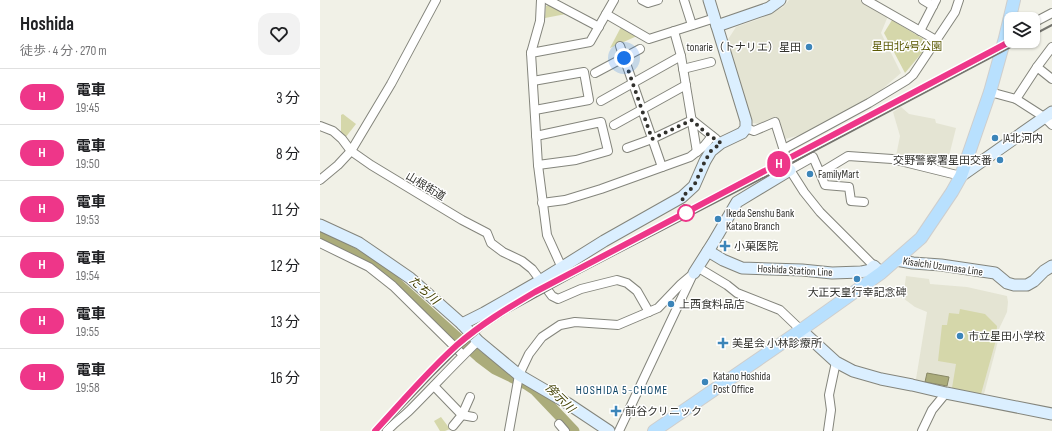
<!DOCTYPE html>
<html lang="ja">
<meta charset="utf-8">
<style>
body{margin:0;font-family:"Sofia Sans Condensed","Noto Sans JP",sans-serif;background:#f2f2f2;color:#202124;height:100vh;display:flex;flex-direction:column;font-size:15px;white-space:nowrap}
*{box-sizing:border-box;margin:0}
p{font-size:13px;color:#757577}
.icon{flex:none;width:22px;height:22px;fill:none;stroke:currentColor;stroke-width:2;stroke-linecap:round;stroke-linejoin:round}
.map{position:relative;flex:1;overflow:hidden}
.drawer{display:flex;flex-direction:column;background:#fff;width:320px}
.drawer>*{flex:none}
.badge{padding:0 8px;border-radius:13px;font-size:14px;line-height:26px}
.buttons{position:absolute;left:684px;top:12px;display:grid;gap:8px}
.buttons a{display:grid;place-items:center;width:36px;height:36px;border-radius:8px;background:#fff;box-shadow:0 1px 3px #0004;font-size:20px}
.you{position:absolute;width:20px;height:20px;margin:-10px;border:3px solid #fff;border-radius:50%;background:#1a73e8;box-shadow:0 0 0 6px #1a73e833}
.map>.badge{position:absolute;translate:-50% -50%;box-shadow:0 0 0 2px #fff}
.round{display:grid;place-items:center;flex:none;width:42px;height:42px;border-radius:12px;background:#f2f2f2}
.summary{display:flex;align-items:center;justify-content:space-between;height:68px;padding:0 20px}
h1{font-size:19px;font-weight:700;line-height:30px}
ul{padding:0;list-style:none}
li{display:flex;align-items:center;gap:12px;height:56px;padding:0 20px;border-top:1px solid #e0e0e0}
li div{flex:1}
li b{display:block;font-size:15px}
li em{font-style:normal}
li .badge{min-width:44px;font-weight:700;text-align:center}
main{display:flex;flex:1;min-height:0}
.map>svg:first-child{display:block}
.built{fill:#e4e4d3}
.green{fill:#d5d7aa}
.water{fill:#abac7b;stroke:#878764}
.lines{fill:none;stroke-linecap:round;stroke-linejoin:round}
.river{stroke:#abac7b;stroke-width:11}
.street-casing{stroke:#84857c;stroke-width:10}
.secondary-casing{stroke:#84857c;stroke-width:13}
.primary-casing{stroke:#cececd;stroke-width:14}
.street{stroke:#fff;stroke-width:8}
.secondary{stroke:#dbefff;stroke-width:11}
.primary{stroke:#b8e0fe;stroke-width:12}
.rail{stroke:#74746e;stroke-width:2}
.line-casing{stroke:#fff;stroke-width:9}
.line{stroke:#ee3689;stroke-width:6}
.walk{stroke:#32322e;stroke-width:4;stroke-dasharray:0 7.2}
.poi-dot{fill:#3c85b9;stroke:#fff;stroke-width:1.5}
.stop-dot{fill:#fff;stroke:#ee3689;stroke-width:2}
.labels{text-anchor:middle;stroke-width:3;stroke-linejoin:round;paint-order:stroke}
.park-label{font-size:11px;fill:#5b5a04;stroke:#fff}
.poi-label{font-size:11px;fill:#32322e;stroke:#fff;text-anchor:start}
.street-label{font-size:11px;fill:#32322e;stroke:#fff}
.water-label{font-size:12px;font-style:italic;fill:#434204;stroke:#fff}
.neighbourhood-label{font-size:12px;letter-spacing:1px;fill:#0f4567;stroke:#fff}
</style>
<main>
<section class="drawer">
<div class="summary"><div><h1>Hoshida</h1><p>徒歩 · 4 分 · 270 m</p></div><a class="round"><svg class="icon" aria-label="heart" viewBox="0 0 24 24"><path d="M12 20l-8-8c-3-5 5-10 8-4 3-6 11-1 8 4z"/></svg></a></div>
<ul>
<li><span class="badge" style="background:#ee3689;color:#fff">H</span><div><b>電車</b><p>19:45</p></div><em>3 分</em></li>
<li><span class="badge" style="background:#ee3689;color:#fff">H</span><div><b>電車</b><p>19:50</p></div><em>8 分</em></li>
<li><span class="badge" style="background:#ee3689;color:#fff">H</span><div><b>電車</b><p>19:53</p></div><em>11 分</em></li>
<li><span class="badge" style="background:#ee3689;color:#fff">H</span><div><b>電車</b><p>19:54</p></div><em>12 分</em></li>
<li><span class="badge" style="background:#ee3689;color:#fff">H</span><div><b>電車</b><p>19:55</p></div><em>13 分</em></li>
<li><span class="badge" style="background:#ee3689;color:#fff">H</span><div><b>電車</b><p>19:58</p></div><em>16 分</em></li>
</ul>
</section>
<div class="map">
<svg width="732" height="431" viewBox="0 0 732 431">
<rect width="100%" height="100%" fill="#f1f1e7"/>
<g class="built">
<path d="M469,0H540L568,16L561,33L581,73L553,97L480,135L465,139L456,117L439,124L433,123L407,41L416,27L439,19L463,7Z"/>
<path d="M581,107L589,114L615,119L616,123L636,128L626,168L576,156L580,136L573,112Z"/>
<path d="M586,276L609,279L610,284L647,287L687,296L688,302L687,312L678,331V341L663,398L598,384L596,379L607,312L595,307L583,298Z"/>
</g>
<g class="green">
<path d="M229,5L246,14L225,18L226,6Z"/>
<path d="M572,20L610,43L585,73L564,33Z"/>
<path d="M301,27L317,36L290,48Z"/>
<path d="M23,114L36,124L25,138L21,136V115Z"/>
<path d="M640,309L665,314L677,326L676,340L661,394L632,388L636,364L618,361L622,325H627L629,313L639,314Z"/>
<path d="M121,417L130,429L125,431H120L114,421Z"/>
</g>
<path class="water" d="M607,373L629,377L627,386L605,382Z"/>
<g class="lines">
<path class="river" d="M0,236L48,261L70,277L159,357L175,369L206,384L215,390L254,431"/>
<g class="street-casing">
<g id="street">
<path d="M228,0L279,27"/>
<path d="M322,0L328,3L338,0"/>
<path d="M364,0L372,25"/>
<path d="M546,0L616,40"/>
<path d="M603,0L613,6"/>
<path d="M286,14L329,39L395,18"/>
<path d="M713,23L732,13"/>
<path d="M354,31L361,56L377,152"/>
<path d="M600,31L616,0"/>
<path d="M300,46L342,167"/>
<path d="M211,53L220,21L221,0"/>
<path d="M717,67L732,79"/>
<path d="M363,69L391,62"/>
<path d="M275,73L320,49"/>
<path d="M213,81L264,72L269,100L215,110"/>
<path d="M670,92L696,99L724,117L732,125"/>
<path d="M696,99L717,67L732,47"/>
<path d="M281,101L361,56"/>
<path d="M294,125L366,85"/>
<path d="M0,126L13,131L22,139L31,151L51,165L142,220L167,233L171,243L183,252L202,261L212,269L232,296L238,299L261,289L297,280L307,283L317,291L329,312"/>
<path d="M426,128L434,131L455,122L470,170L484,192L500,212L554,266"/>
<path d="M216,136L281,122L288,151L256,160L218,165"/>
<path d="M307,148L332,139L372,120L396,139"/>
<path d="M464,149L549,103L587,80L593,75L635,12L639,0"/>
<path d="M470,170L493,157L500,173L528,156L572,159L641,176"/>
<path d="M500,173L505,185L529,187L531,201L544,202"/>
<path d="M0,180L18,165L31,151L71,84L116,0"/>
<path d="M222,203L245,200L281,189L370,157L384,146L392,136"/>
<path d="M0,243L49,267L73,286L143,355"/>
<path d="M377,267L407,285L417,293L460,310L481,330"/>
<path d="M242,268L227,235L218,165L211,53L270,42L294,0"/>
<path d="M114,386L142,415L153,417"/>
<path d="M239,424L245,431"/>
<path d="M133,426L142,415L150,397"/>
<path d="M67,431C74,423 83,417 90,410C113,387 135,363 158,341"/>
<path d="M189,431L199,375L209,354L222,337L240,325L255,322L298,325L338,308L361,284L374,273"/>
<path d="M299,431L373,274"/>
<path d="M508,431L511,410L509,395L516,362"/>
<path d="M602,431L612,410L626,393"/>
</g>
</g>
<g class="secondary-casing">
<g id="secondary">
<path d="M397,26L449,8L460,0"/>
<path d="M641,176L732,112"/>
<path d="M0,225L39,243L90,278L142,324L158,341L199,375L247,403L289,431"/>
<path d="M388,251L403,260L422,268L482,270L512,273L541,272L550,270L554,266L561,273"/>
<path d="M576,260L593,263L621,265L675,273L687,283L694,285H707L714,281L724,271L732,266"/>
<path d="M374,273L393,243L417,202L470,170"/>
<path d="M142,324L164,313L220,281L284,241L362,197L374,186L385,161L391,151L401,143L422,133L426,128V121L389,0"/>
<path d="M481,330L516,362L533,371L561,379L592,385L626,393L732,414"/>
</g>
</g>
<g class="primary-casing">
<path id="primary" d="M334,431L481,330L561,273L601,238L632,192L641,176L670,92L685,38L694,0"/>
</g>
<use href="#street" class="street"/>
<use href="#secondary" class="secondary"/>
<use href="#primary" class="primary"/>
<g class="rail">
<path d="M713,35L732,25"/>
<path d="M60,431L112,376L140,348L164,328L188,312L259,273L458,170L702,41"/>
</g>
</g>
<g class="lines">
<g class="line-casing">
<path id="line" d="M55,431C82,402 108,371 137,345C161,324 188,308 215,292L691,41"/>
</g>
<use href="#line" class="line"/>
<path class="walk" d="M304,58L332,139L372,120L386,133L401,143L391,151L385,161L374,186L362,197L366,213"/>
</g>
<g class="poi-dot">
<circle cx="489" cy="47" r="4"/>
<circle cx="675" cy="138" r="4"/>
<circle cx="680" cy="160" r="4"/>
<circle cx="490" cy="174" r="4"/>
<circle cx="398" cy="219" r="4"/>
<path d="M403 240h4v4h4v4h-4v4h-4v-4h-4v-4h4z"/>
<circle cx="537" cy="279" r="4"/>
<circle cx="351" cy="304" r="4"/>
<circle cx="640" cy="336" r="4"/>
<path d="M401 337h4v4h4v4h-4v4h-4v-4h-4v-4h4z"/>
<circle cx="385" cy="382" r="4"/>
<path d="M294 405h4v4h4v4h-4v4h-4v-4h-4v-4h4z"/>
</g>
<circle class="stop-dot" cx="366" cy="213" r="8"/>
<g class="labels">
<g class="park-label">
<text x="587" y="50">星田北4号公園</text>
</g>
<g class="poi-label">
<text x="481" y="51" text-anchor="end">tonarie（トナリエ）星田</text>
<text x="683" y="142">JA北河内</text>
<text x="672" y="164" text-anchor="end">交野警察署星田交番</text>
<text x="498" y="178">FamilyMart</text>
<text x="406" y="217">Ikeda Senshu Bank<tspan x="406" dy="13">Katano Branch</tspan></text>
<text x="414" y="250">小菓医院</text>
<text x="537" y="296" text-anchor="middle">大正天皇行幸記念碑</text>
<text x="359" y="308">上西食料品店</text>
<text x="648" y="340">市立星田小学校</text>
<text x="412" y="347">美星会 小林診療所</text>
<text x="393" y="380">Katano Hoshida<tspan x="393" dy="13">Post Office</tspan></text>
<text x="305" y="415">前谷クリニック</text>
</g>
<g class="street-label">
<text transform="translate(106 186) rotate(31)" y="4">山根街道</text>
<text transform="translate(623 266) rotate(8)" y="4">Kisaichi Uzumasa Line</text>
<text transform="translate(475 270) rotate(3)" y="4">Hoshida Station Line</text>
</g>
<g class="water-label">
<text transform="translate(104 290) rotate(42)" y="4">たち川</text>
<text transform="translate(240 398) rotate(45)" y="4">傍示川</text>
</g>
<g class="neighbourhood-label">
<text x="302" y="394">HOSHIDA 5-CHOME</text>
</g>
</g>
</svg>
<div class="buttons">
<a><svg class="icon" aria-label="layers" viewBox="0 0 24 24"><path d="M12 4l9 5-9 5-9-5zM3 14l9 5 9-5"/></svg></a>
</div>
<div class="you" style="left:304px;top:58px"></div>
<b class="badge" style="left:459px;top:164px;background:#ee3689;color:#fff">H</b>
</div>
</main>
